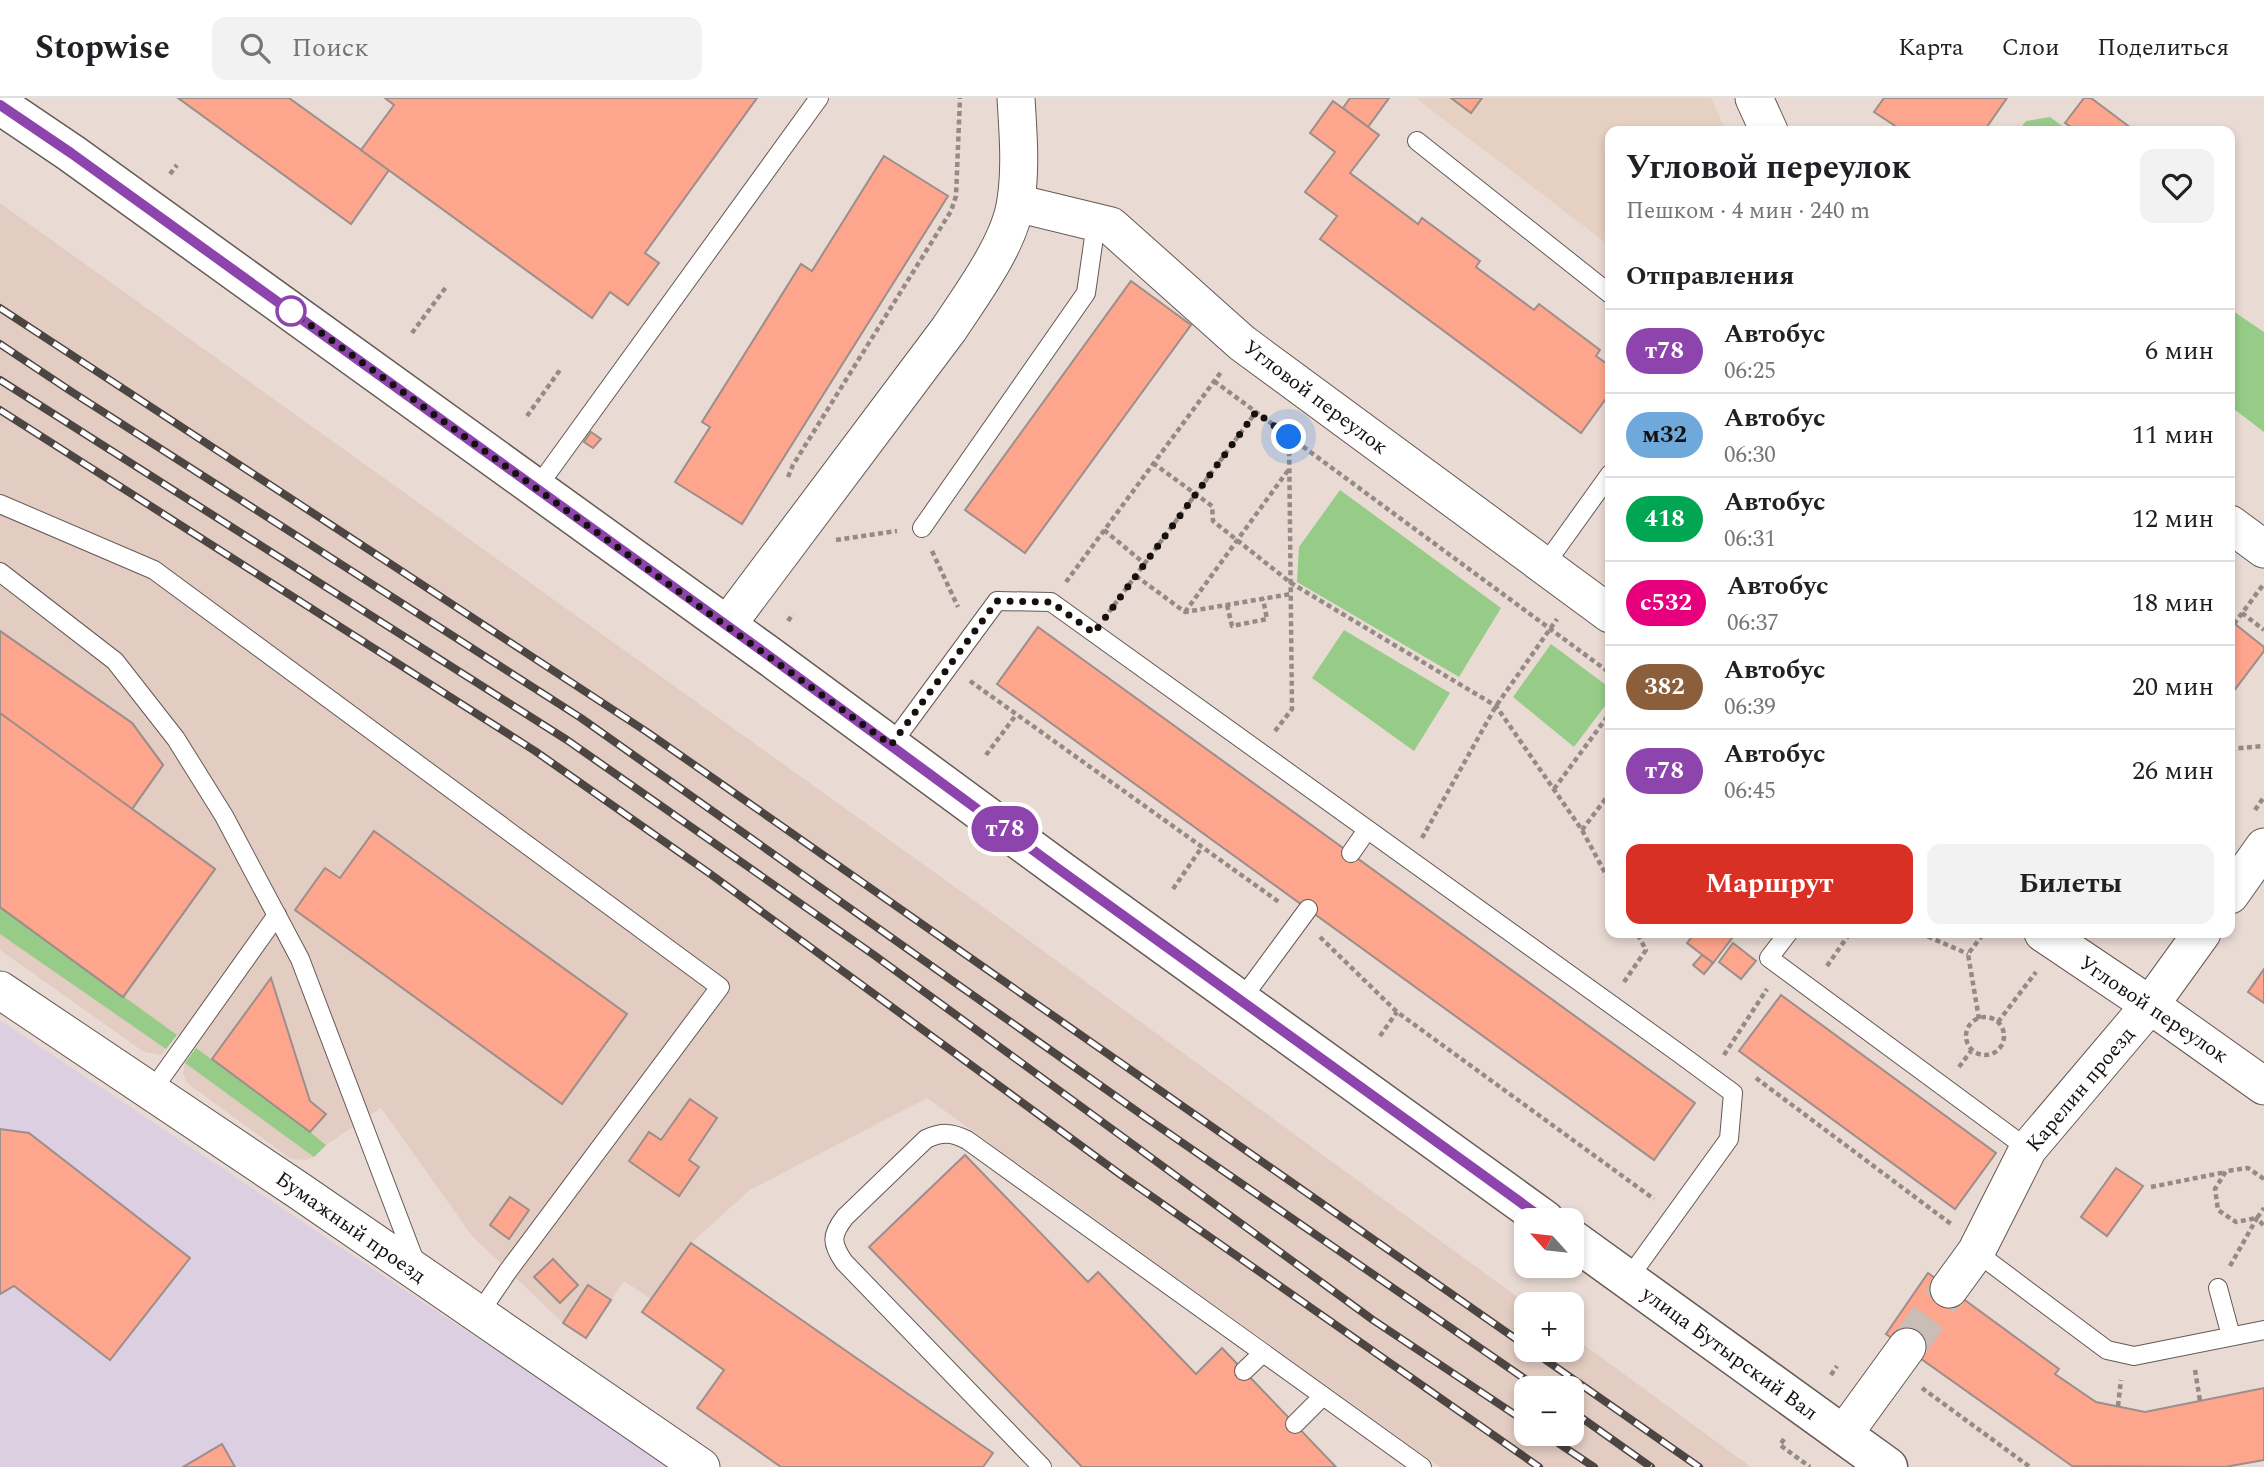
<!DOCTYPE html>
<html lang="ru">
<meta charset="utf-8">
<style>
body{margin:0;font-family:Spectral,serif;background:#f2f2f2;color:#202124;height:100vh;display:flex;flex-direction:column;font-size:26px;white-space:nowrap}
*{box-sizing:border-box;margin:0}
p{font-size:23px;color:#757577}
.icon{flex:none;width:38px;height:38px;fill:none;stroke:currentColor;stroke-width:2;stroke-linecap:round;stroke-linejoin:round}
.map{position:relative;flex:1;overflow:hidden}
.sheet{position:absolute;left:1605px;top:28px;width:630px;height:812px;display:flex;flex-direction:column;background:#fff;border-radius:14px;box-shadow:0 4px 10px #0003}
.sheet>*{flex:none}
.badge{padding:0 14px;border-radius:23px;font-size:24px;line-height:46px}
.needle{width:46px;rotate:297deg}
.tools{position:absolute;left:1514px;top:1110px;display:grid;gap:14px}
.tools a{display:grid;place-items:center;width:70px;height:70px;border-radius:14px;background:#fff;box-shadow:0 4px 10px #0003;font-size:35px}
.you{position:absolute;width:35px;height:35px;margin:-18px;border:5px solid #fff;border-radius:50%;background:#1a73e8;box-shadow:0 0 0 10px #1a73e833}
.map>.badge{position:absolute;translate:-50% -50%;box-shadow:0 0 0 4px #fff}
h2{padding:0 21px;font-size:26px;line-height:63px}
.round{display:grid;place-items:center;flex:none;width:74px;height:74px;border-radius:14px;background:#f2f2f2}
.overview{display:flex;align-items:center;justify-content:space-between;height:119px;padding:0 21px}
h1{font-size:33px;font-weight:700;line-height:52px}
.action{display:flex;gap:14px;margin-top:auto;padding:14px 21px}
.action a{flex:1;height:80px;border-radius:14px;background:#d93025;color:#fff;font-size:28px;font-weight:700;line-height:80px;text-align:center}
.action a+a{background:#f2f2f2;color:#202124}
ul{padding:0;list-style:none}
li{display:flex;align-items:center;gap:21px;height:84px;padding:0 21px;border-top:2px solid #e0e0e0}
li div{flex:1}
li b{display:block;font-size:26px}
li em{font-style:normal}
li .badge{min-width:77px;font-weight:700;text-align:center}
header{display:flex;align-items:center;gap:42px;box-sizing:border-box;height:98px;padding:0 35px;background:#fff;border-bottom:2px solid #e0e0e0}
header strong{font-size:33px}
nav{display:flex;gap:38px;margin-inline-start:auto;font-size:24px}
.search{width:490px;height:63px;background:#f2f2f2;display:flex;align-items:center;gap:18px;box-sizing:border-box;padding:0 24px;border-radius:14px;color:#757577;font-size:26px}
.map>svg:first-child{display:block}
.commercial{fill:#ddcfe2}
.built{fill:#e3cdc3;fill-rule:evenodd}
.education{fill:#e5d0c2}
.green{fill:#96cc88}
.building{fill:#fea58d;stroke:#9c8e8a;stroke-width:2}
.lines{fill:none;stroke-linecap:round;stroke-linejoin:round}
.street-tunnel{stroke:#c9bdb6;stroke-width:37;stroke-dasharray:37 18;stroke-linecap:butt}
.lane-casing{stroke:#655954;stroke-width:20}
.street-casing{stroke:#655954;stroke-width:39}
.secondary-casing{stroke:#655954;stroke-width:41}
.path{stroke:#958a85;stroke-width:4.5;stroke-dasharray:5 3.5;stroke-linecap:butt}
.lane{stroke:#fff;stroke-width:18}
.street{stroke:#fff;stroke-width:37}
.secondary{stroke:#fff;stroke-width:38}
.rail-casing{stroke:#4c4542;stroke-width:8}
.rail{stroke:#fff;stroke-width:5;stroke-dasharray:16;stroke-linecap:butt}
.line-casing{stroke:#fff;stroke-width:16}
.line{stroke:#8e44ad;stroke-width:10}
.walk{stroke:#16110f;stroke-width:7;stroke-dasharray:0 12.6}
.stop-dot{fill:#fff;stroke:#8e44ad;stroke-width:3.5}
.labels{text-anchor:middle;stroke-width:5;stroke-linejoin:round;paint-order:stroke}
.street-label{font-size:21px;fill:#16110f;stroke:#fff}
</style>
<header>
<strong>Stopwise</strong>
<div class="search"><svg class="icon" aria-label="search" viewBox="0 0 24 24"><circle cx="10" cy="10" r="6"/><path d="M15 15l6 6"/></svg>Поиск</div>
<nav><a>Карта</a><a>Слои</a><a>Поделиться</a></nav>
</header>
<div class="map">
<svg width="2264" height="1369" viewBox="0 0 2264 1369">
<rect width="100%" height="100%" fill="#e9dbd4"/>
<path class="commercial" d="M0,922L424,1205L675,1369H0Z"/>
<path class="built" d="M0,105L1001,822L1527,1206L1526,1251H1572V1238L1751,1369H1440L927,1000L750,1092L691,1145L651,1201L624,1183L586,1240L563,1225L472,1138L381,1010L326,1047L314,1059L307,1062L291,1061L187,985L183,976L185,965L195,950L187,944L177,937L161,957L144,954L0,852ZM1526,1290H1572V1335H1526Z"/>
<path class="education" d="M1416,0H1711L1726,33H1610V148Z"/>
<g class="green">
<path d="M2050,19L2069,33H2018L2026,23Z"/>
<path d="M2230,211L2264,234V334L2230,308Z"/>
<path d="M1340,392L1501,510L1459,579L1297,484L1299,449Z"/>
<path d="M1344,532L1450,595L1414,653L1312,580Z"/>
<path d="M1551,546L1610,590V601L1574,649L1513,599Z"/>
<path d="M0,809L177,937L166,951L0,836Z"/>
<path d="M196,950L310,1034L326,1047L314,1059L185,965Z"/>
</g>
<g class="building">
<path d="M178,0H289L389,72L351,126Z"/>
<path d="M385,0H757L645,155L659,165L628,207L610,194L592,220L361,52L394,7Z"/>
<path d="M1350,0H1389L1368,29L1343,10Z"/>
<path d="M1451,0H1482L1471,15Z"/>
<path d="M1884,0H2007L1984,33H1903L1874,14Z"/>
<path d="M2084,0H2091L2135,33H2077L2065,25Z"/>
<path d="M1333,3L1379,37L1350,75L1418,126L1422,120L1480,163L1476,169L1534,212L1539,206L1600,252L1596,258L1610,268V295L1581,335L1320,141L1337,118L1305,94L1335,54L1310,35Z"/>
<path d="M884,58L948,98L742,426L675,384L710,329L702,324L801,166L812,173Z"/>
<path d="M1131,183L1191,227L1025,455L965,412Z"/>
<path d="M591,334L601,341L593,350L584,344Z"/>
<path d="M2230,522L2264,549V553L2230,598Z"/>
<path d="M1038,529L1695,1005L1654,1062L997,586Z"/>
<path d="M0,533L132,625L163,667L132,711L0,615Z"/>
<path d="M0,533L132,625L163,667L132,711L215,771L123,899L0,809Z"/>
<path d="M0,615L215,771L123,899L0,809Z"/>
<path d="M374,733L627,916L562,1006L295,812L325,770L340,780Z"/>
<path d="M1695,835H1736L1713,865L1687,845Z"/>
<path d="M1733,845L1756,863L1741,881L1719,864Z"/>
<path d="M1702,857L1713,865L1704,876L1693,867Z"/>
<path d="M2264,871V905L2248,894Z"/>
<path d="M271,880L310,1003L326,1016L310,1034L212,961Z"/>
<path d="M1781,897L1996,1055L1955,1111L1739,953Z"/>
<path d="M690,1001L717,1020L689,1062L699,1069L679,1098L629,1063L649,1034L661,1042Z"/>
<path d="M0,1031L29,1035L190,1160L110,1262L14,1188L0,1196Z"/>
<path d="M965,1057L1088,1184L1098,1174L1196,1276L1222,1250L1336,1369H1082L869,1149Z"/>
<path d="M2116,1070L2143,1088L2107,1138L2081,1119Z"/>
<path d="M510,1099L529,1112L509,1141L490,1127Z"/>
<path d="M691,1145L993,1355L983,1369H781L697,1310L724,1272L642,1214Z"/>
<path d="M553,1161L578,1187L560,1205L534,1179Z"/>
<path d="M1928,1175L2059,1271L2055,1276L2096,1304L2145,1314L2264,1290V1362L2225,1369L2072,1368L1886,1236Z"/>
<path d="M588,1187L611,1202L586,1240L563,1225Z"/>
<path d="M222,1346L235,1369H183Z"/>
</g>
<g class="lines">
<path class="street-tunnel" d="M1907,1249L1949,1191"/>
<g class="lane-casing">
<g id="lane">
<path d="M1417,43L1610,196"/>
<path d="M536,391L819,0"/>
<path d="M0,406L154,472L720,889L508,1173L478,1217"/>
<path d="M922,430L1086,195L1096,125"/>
<path d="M1544,468L1610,376"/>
<path d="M0,474L115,563L176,641L224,718L300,861L416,1166"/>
<path d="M891,647L997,503L1051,504L1680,956L1733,995L1729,1041L1628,1181"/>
<path d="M1351,755L1367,732"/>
<path d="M1788,835L1769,860L2028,1051"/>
<path d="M1241,902L1308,811"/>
<path d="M151,994L277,817"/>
<path d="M1976,1154L2107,1252L2134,1258L2264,1232"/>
<path d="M2218,1190L2231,1238"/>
<path d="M1244,1273L1263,1255"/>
<path d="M1295,1326L1323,1298"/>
<path d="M1042,1369L844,1164C831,1145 831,1137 845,1119L926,1041C942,1034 951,1034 967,1042L1422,1369"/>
</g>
</g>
<g class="street-casing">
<g id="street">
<path d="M1754,0L1769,33"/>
<path d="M1016,105L1111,128L1242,245L1610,516"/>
<path d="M2230,426L2264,451"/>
<path d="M727,527L949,231C972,196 1011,144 1016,102C1021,69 1018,34 1016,0"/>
<path d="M2230,797L2264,749"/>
<path d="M2043,835L2150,907L2264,988"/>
<path d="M0,892L298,1092L701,1369"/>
<path d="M1949,1191L1976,1154L2028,1051L2150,907L2202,835"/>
<path d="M1843,1337L1907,1249"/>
</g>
</g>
<g class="secondary-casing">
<g id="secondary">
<path d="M0,7L71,55L765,555L1060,772L1545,1122"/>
<path d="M1572,1141L1888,1369"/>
</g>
</g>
<g class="path">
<path d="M170,76L177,67"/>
<path d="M412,235L446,189"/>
<path d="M1214,283L1610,575"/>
<path d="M527,318L560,272"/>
<path d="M1153,365L1212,408L1213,423L1291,485L1496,608L1582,732L1610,784"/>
<path d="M788,379L793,367L951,113L956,98L960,0"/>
<path d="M1104,432L1145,466"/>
<path d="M836,442L897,433"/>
<path d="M932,453L958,509"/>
<path d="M1136,478L1185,514L1291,496"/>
<path d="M1066,484L1221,274"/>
<path d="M1227,507L1232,528L1267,521L1263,501"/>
<path d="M1109,514L1256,314"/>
<path d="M1185,514L1289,371"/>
<path d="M2242,515L2264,532"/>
<path d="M788,523L793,516"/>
<path d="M2234,526L2263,487"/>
<path d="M970,583L1279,804"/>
<path d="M1275,633L1292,611L1289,340"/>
<path d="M2230,651L2264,648"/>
<path d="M986,657L1016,617"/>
<path d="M1554,691L1610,615"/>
<path d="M2255,712L2264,699"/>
<path d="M1582,732L1610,695"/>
<path d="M1422,740L1496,608L1557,521"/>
<path d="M1173,791L1202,749"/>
<path d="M1920,835L1968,856"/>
<path d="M1320,839L1397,914L1654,1101"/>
<path d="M1827,868L1850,835"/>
<path d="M1624,884L1646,852L1637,835"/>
<circle cx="1985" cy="938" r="19"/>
<path d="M1979,921L1968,856L1984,835"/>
<path d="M1998,924L2036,874"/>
<path d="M1380,938L1397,914"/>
<path d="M1724,957L1767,891"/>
<path d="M1959,969L1971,953"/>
<path d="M1756,980L1951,1126"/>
<path d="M2264,1081L2248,1070L2226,1073L2215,1091L2218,1112L2236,1124L2257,1120L2264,1110"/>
<path d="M2151,1089L2226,1074"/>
<path d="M2230,1168L2257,1120L2264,1128"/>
<path d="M2195,1272L2200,1303"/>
<path d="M1831,1277L1837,1268"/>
<path d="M1922,1290L2030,1369"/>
<path d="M2118,1308L2121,1282"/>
<path d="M1784,1341L1780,1347L1810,1369"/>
</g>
<use href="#lane" class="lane"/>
<use href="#street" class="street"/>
<use href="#secondary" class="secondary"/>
<g class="rail-casing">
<g id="rail">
<path d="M0,210L647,634L1526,1248"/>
<path d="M0,246L72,294L581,620L1145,1019L1538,1290"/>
<path d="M0,282L567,642L874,857L1373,1222L1526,1324"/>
<path d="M0,312L535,653L709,775L1121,1077L1539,1369"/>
<path d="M1530,1251L1699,1369"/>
<path d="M1572,1313L1651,1369"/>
<path d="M1543,1335L1594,1369"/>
</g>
</g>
<use href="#rail" class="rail"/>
</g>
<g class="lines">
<g class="line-casing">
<path id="line" d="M0,7L71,55L765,555L1060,772L1545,1122"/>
</g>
<use href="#line" class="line"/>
<path class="walk" d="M291,213L891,647L997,503L1051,504L1094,535L1256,314L1289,339"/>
</g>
<circle class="stop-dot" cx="291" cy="213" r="14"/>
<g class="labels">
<g class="street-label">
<text transform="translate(1316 299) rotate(37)" y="7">Угловой переулок</text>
<text transform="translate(2154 911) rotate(34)" y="7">Угловой переулок</text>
<text transform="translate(2080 991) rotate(-50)" y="7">Карелин проезд</text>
<text transform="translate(351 1129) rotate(35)" y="7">Бумажный проезд</text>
<text transform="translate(1730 1255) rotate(36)" y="7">улица Бутырский Вал</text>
</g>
</g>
</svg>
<div class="tools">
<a><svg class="needle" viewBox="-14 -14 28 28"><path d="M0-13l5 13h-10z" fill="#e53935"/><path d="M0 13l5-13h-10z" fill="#757577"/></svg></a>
<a>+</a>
<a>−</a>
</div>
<div class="you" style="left:1289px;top:339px"></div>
<b class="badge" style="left:1005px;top:731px;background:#8e44ad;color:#fff">т78</b>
<section class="sheet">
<div class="overview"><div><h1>Угловой переулок</h1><p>Пешком · 4 мин · 240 m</p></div><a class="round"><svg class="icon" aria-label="heart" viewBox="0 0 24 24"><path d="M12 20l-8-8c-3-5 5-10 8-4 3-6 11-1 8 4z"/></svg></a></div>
<h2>Отправления</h2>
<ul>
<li><span class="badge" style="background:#8e44ad;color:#fff">т78</span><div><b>Автобус</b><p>06:25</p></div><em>6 мин</em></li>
<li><span class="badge" style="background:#6fa9db;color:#111">м32</span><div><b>Автобус</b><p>06:30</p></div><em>11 мин</em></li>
<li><span class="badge" style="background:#00a651;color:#fff">418</span><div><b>Автобус</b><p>06:31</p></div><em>12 мин</em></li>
<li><span class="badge" style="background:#e6007e;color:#fff">с532</span><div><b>Автобус</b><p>06:37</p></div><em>18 мин</em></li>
<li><span class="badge" style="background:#8b5e3c;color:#fff">382</span><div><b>Автобус</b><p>06:39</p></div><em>20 мин</em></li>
<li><span class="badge" style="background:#8e44ad;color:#fff">т78</span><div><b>Автобус</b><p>06:45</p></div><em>26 мин</em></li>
</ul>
<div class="action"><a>Маршрут</a><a>Билеты</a></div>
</section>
</div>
